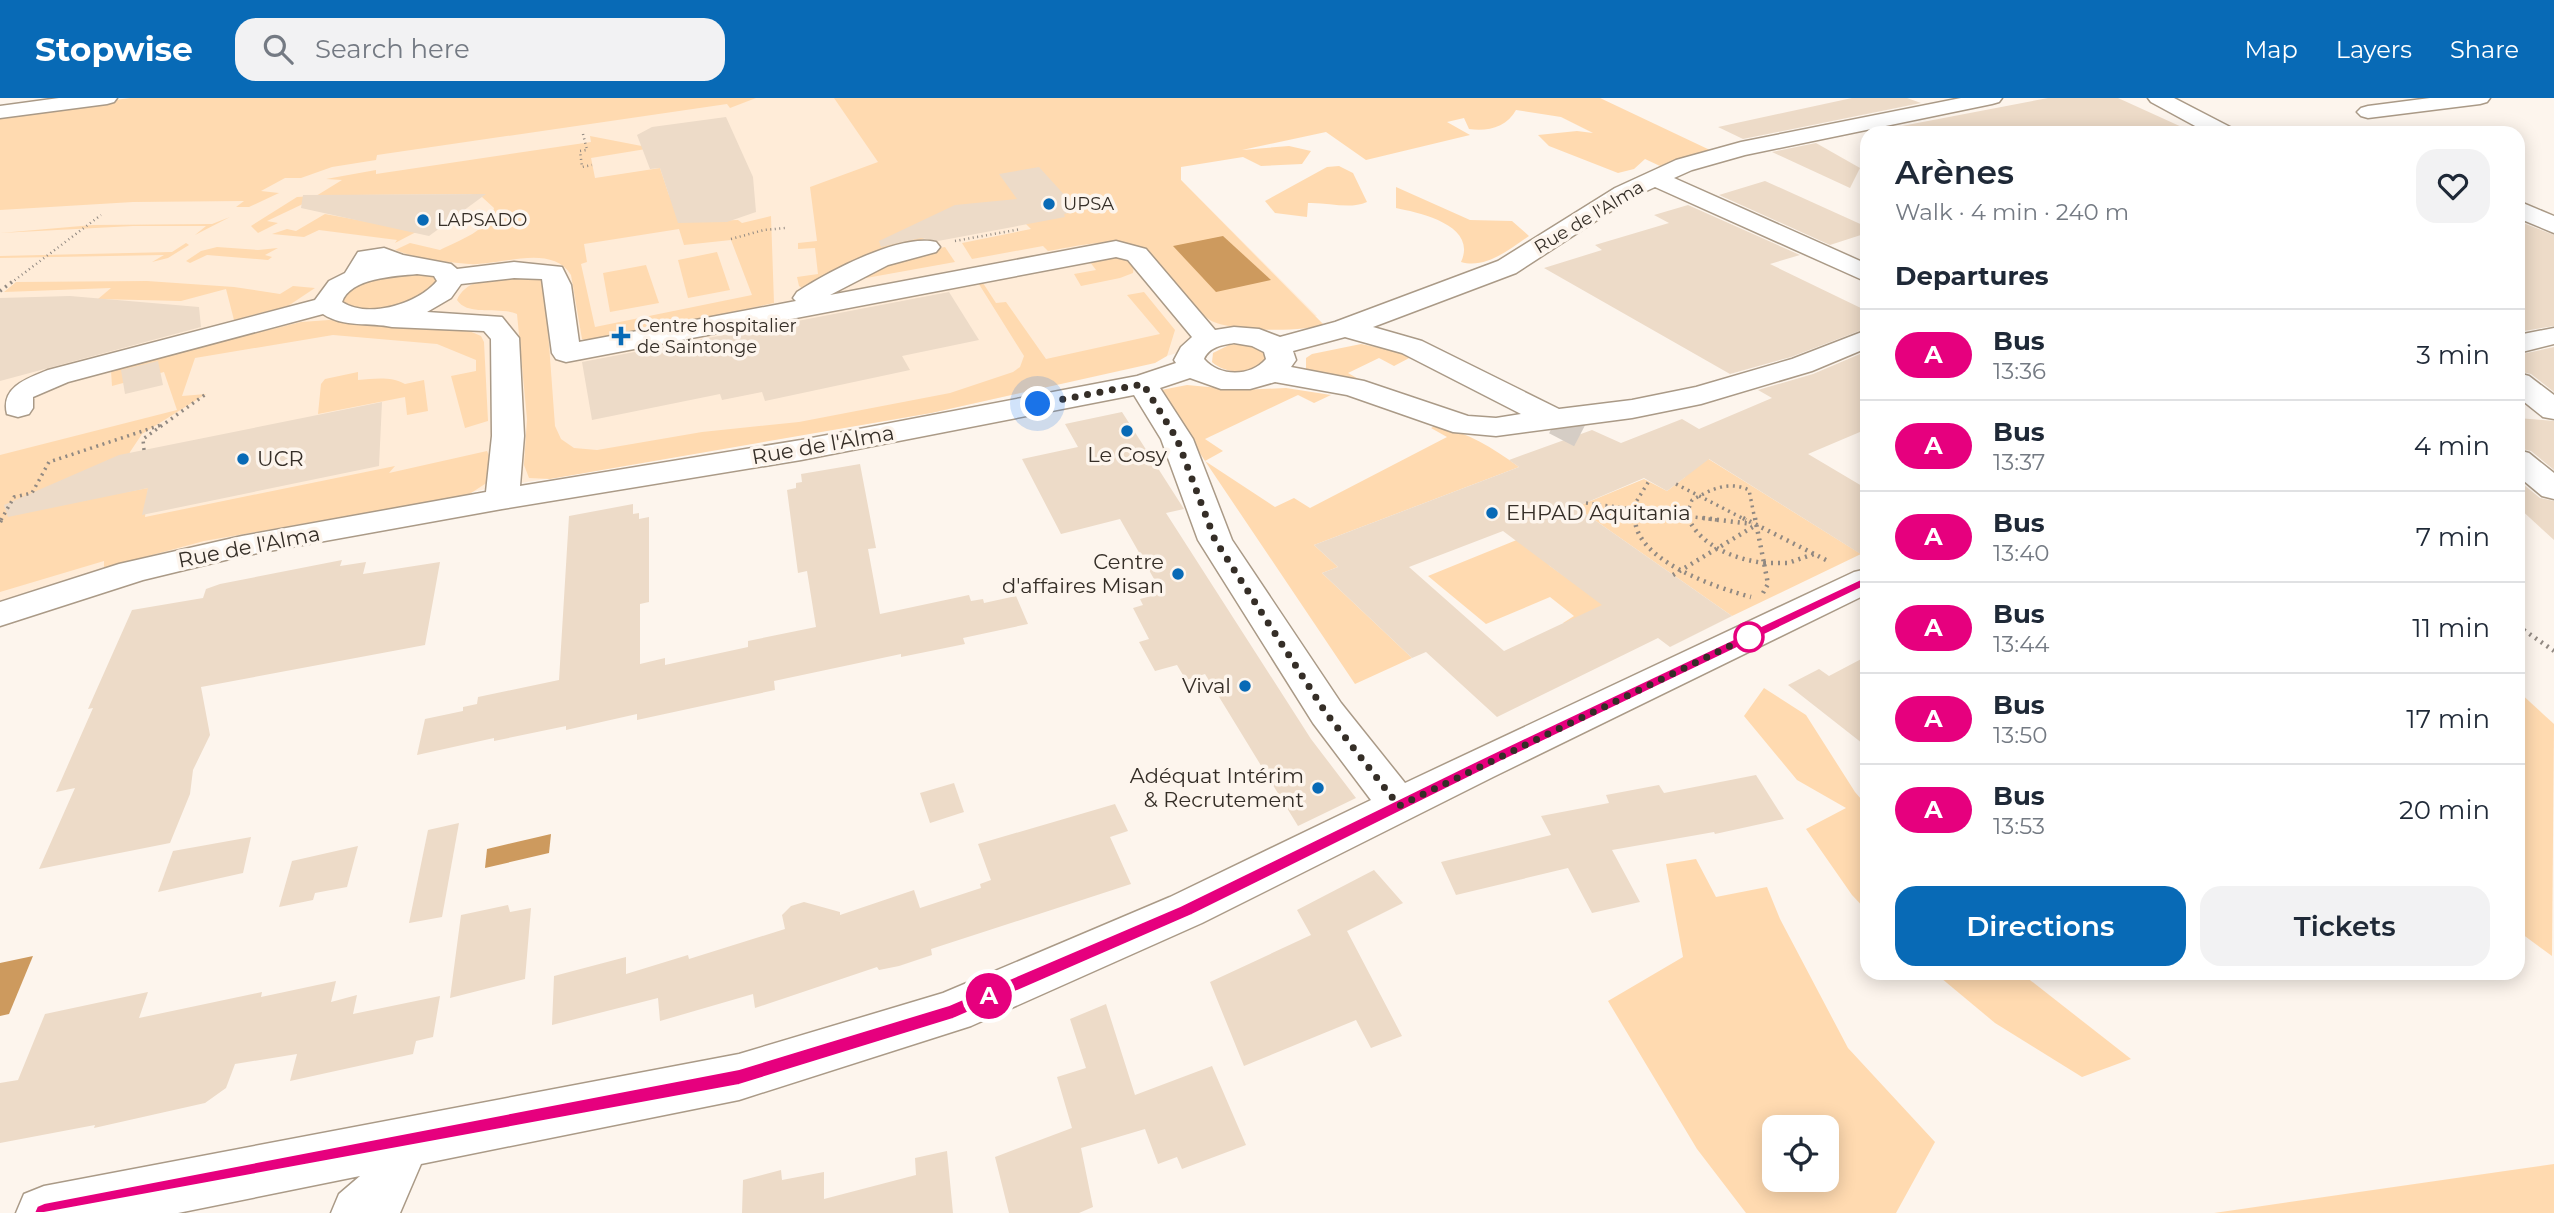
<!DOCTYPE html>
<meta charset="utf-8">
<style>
body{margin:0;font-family:Montserrat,sans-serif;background:#f2f2f3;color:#1f2937;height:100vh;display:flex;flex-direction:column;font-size:26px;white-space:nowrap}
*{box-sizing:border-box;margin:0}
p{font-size:23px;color:#747a83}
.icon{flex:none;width:38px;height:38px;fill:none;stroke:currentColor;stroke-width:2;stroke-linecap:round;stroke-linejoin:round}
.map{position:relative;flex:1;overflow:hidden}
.sheet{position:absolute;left:1860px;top:28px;width:665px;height:854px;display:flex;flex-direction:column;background:#fff;border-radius:21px;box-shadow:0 4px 18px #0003}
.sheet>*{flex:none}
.badge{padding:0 14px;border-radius:23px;font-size:24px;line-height:46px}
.tools{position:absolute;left:1762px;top:1017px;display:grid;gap:14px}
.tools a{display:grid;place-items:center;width:77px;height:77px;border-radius:14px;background:#fff;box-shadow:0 4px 18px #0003;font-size:35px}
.you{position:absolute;width:35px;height:35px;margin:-18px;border:5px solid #fff;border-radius:50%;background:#1a73e8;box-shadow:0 0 0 10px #1a73e833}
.map>.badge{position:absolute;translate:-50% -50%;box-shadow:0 0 0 4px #fff}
h2{padding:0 35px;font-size:26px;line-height:63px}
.round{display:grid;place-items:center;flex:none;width:74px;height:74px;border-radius:21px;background:#f2f2f3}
.summary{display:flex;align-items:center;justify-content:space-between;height:119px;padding:0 35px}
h1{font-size:33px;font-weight:600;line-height:52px}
.primary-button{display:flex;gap:14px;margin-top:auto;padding:14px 35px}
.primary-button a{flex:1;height:80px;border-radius:21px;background:#086ab6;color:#fff;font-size:28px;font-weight:600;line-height:80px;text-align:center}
.primary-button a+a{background:#f2f2f3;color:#1f2937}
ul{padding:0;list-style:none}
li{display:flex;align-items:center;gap:21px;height:91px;padding:0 35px;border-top:2px solid #e0e1e3}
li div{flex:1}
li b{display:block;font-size:26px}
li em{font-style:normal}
li .badge{min-width:77px;font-weight:700;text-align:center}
header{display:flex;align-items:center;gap:42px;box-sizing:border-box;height:98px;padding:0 35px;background:#086ab6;color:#fff}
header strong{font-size:33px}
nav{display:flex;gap:38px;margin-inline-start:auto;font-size:24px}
.search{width:490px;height:63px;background:#f2f2f3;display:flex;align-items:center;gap:18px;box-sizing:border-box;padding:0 24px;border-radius:21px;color:#747a83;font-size:26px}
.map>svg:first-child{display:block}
.built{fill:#ffecd8}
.green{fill:#ffdab0;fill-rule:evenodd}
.water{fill:#cd9a5e}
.building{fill:#eddbc8;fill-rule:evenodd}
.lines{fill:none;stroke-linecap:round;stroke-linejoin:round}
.minor-tunnel{stroke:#d5cdc5;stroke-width:30;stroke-dasharray:30 15;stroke-linecap:butt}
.minor-casing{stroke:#aa9a87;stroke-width:3}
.path-far2{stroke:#918982;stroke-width:2.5;stroke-dasharray:1 3.5;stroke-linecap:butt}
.path-far1{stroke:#918982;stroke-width:3.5;stroke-dasharray:2 4.5;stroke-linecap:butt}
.path{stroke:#918982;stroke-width:4.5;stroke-dasharray:2 5;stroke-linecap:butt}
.minor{fill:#fff;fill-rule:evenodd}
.line{fill:#e6007e;stroke:#fff;stroke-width:2}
.walk{stroke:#352e27;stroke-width:7;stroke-dasharray:0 12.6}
.poi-dot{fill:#086ab6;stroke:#fdf5ed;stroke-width:2.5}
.stop-dot{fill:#fff;stroke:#e6007e;stroke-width:3.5}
.labels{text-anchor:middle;stroke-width:7;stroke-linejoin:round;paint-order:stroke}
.far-poi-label{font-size:18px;fill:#352e27;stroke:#fdf5ed;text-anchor:start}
.far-street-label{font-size:18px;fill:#352e27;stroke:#fdf5ed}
.street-label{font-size:21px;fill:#352e27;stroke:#fdf5ed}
.poi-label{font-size:21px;fill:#352e27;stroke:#fdf5ed;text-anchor:end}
</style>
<header>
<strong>Stopwise</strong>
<div class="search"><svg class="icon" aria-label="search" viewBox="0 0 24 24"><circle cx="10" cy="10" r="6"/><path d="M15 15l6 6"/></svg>Search here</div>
<nav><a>Map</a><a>Layers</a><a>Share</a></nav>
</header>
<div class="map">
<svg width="2554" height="1115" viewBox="0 0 2554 1115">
<rect width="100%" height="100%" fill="#fdf5ed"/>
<path class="built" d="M734,0H1099L1317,218L1072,283L931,315L486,391L192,454L0,508V105L283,71Z"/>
<g class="green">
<path d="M130,0H756L730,10L727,6L377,57L376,62L332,69L301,80H285L261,93L279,95L249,109H236L244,103L133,104L0,112V17Z"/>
<path d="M834,0H1600L1712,53L1660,68L1645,61L1634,71L1618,75L1549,48L1538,37L1577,33L1593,35L1561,19L1516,12C1507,29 1487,34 1469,31L1464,20L1447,24L1470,37L1366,62L1326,34L1242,52L1289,48L1311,53L1302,66L1261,68L1243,59L1181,69V82L1324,227C1303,234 1229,234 1210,222C1190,208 1168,176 1150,157C1120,135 1082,148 1048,153L1043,148L972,161L962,145L1031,131L1026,126L971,120L805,192L799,188L797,179L818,176L815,150L798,151V145L817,143L810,89L878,64Z"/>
<path d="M590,38L652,50L591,60L595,80L660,70L669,97L705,123L738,122L742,125L771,118L774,205L591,244L582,241L571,177C551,145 500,168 469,166C444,164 418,161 395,152L410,145L440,152C457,143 491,132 494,110L482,99L471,96L354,97L305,105L267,123L278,125L258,135L251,128L297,99L316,98L342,82L326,81L376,72V76L591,44ZM679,131L684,147L731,142L752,197L595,229L581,166L587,164L584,146Z"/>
<path d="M1339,68L1353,75L1367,104C1349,112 1328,104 1308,105L1307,119L1275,115L1265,103L1327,69Z"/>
<path d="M1396,89L1470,122L1512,123L1529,138C1508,152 1486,171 1461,164C1478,127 1420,115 1396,110Z"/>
<path d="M325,116L418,133L395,145L397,142L319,132L304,139L272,136L287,131L296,133Z"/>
<path d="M230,119L195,137L206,128H133L0,135L93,127L212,126Z"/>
<path d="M186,145L189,147L168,160L152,164L164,157L0,160V158L172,154Z"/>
<path d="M217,149L258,152L278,150L265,157L272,159L268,162L207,157L190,165L186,163L201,153Z"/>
<path d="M945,149L955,164L844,184L905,156Z"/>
<path d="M717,154L730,192L688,200L678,162Z"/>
<path d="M1103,157L1119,158L1134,166L1133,175L1120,180L1081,188L1074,176L1096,172L1090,164L983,185L996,205L1006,204L1046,261L1160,236L1127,197L1144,194L1175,232L1167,258L1155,265L931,315L550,381L529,380L524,367L527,321L517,216C500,208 468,219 457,202C464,184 488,180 506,178V175L534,176L542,181L546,205L555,328L561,341L574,350L597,352L702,334L799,324L950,295L1013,274L1020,269L1024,258L977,183Z"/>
<path d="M646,167L659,205L610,214L603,175Z"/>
<path d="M412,173L432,178L436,182V188C410,204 374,224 344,205L343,200C357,178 389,177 412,173Z"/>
<path d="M147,183L234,189L280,196L293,188L315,190L288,208L234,222L226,191L181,203L98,201L111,190L4,194L16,184Z"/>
<path d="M329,222L467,232L481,238L484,244L488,323L465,330L451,278L476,273V262L437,246L333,237L195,260L182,298L206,296L142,336L130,354L115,396L148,390L145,419L395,368L389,375L487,353L491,362L488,384L468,397L204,443L104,470V463L0,494V357L177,312L164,274L112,288L111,273L116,269L301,224Z"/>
<path d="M1231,246L1249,247L1263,253L1266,261C1253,277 1226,277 1212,264L1213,255Z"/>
<path d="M1361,246L1415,257L1394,268L1379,260L1348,275L1362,283L1306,271V260L1312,256Z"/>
<path d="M358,274V282C374,281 390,278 405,286L424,282L428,313L407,317L405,299L318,316L321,286L325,281Z"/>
<path d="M1187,287L1241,292L1286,290L1331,297L1314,305L1298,297L1205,341L1223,353L1205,363L1275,409L1294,400L1310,410L1447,339L1431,330L1436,327C1468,335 1492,349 1519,369L1314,447L1338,469L1322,475L1412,560L1355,586L1162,299L1161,292Z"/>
<path d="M1702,357L1861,456L1732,518L1576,409L1644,381L1667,393L1685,379L1669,371Z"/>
<path d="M1524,439L1550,468L1605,507L1594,549L1563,525L1574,518L1550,499L1486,526L1428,478Z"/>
<path d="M1764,590L1806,617L1855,694L1867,708V813L1852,797L1806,731L1846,710L1797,682L1744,618Z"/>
<path d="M2518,593L2554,626L2552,858L2518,833Z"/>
<path d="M1696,761L1716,799L1767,789L1780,821L1848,950L1935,1044L1896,1115H1746L1697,1051L1608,903L1683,859L1666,766ZM1827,1029V1082H1774V1029Z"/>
<path d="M1935,875H2021L2131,961L2082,979L1995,925Z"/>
<path d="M2554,1066V1115H2214L2519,1071Z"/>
</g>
<g class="water">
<path d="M1223,138L1271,182L1216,194L1173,148Z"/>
<path d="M551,736L549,755L485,770L487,751Z"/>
<path d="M33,858L9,916L0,918V865Z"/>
</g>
<g class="building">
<path d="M1852,0H1907L1921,5L1743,41L1718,29Z"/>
<path d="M2048,0H2118L2195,35H1865Z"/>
<path d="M726,19L753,79L756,114L727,124L678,125L660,70L650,71L637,37L652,29Z"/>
<path d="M1816,45L1860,70L1850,90L1772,54Z"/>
<path d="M1039,69L1079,113L1064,116L1065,119L938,143L921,140L881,149L879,143L955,107L1017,101L999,76Z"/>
<path d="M1765,83L1867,129V135L1830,147L1719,97Z"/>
<path d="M486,96L429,138L301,110L303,97Z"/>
<path d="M1688,107L1800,157L1770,166L1867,213V230L1791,259L1730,276L1544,170L1602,152L1595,147L1669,125L1654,117Z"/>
<path d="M2518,123L2554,137V228L2518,234Z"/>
<path d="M949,194L979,242L902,258L910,272L765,303L762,294L722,302L720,296L592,322L582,264Z"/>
<path d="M70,198L199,209L201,229L0,283V200Z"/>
<path d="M2554,249V294L2531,276L2518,273V257Z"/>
<path d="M1867,253V331L1808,356L1867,391V460L1709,361L1667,393L1644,380L1576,409L1732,518L1670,549L1658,540L1497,619L1426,554L1412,560L1322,475L1338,469L1314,447L1519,369L1509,362L1592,332L1621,345L1682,321L1699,331L1772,300L1758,292L1813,276ZM1503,433L1602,507L1504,553L1409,469Z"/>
<path d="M158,263L163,287L125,296L121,272Z"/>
<path d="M382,304L379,368L142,417L148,390L8,419L4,407L119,357Z"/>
<path d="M1122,314L1184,411L1166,415L1311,641L1356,700L1298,728L1205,576L1186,582L1177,567L1155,573L1139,544L1149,541L1133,510L1143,507L1140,501L1162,495L1120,421L1061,436L1022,361L1078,349L1065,326Z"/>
<path d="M2518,320L2554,323V372L2531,353L2518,350Z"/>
<path d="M860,366L876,450L868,451L880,516L969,497L971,503L983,501L984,505L1016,498L1028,526L963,540L965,546L901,559V556L774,583L775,592L637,622V616L566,632V628L494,643V640L417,657L425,621L463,613V609L477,606L478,599L559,582L569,418L633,406V416L639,415V421L649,419V504L640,506V566L665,560V567L748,549V543L816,529L807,473L798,475L787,392L796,390V385L802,384L801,376Z"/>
<path d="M2518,382L2540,400L2554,403V442L2518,409Z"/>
<path d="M342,462L340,468L366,464L363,476L440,464L425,547L201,589L210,637L193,672L190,696L170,745L39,771L75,690L56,694L93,610L88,611L132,512L203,500L206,491L220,486Z"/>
<path d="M1867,558V649L1788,587L1819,571L1829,578Z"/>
<path d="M1756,677L1784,721L1715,736L1714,734L1612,752L1640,804L1592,815L1568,770L1456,797L1441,764L1551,737L1541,718L1609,705L1606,697L1659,687L1664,695Z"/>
<path d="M954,685L964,714L930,725L920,695Z"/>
<path d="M1115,706L1128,733L1110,739L1131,786L931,851L932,857L899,868L879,872L877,869L755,910L753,896L660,923L658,900L552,927L554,878L626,859V876L688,857L689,861L785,831L782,817L791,808L804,804L840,814V817L914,792L920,810L981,790L980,786L991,782L978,746Z"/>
<path d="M459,725L442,819L409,825L428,732Z"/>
<path d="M251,739L243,775L158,794L173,753Z"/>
<path d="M358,748L347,789L315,795L313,802L279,809L292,763Z"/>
<path d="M1374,772L1403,805L1347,833L1402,938L1371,950L1356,922L1244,968L1210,884L1311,837L1297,812Z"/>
<path d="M508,807L510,814L531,810L525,881L450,900L461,817Z"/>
<path d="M336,883L331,904L357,897L353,916L440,898L433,939L416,943L413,956L290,983L297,956L235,966L226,990L205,1005L94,1030L95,1027L0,1045V985L18,982L45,916L148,894L139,920L262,894L261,899Z"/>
<path d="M1106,906L1135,997L1212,968L1246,1047L1182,1071L1177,1059L1158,1066L1145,1031L1081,1050L1093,1109L1079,1115H1009L995,1059L1072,1030L1057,979L1086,970L1070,921Z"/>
<path d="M947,1053L953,1115H742L743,1082L781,1072L782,1082L824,1074V1101L916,1077L915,1060Z"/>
</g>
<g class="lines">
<path class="minor-tunnel" d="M1556,322L1581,335"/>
<g class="minor-casing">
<g id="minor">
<path d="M59,0H117L114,4L107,6L0,20V8Z"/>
<path d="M1961,0H2002L1999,4L1992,6L1745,57L1692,72L1674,80L1867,166V184L1655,89L1631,100L1516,175L1373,229L1422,243L1559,311L1632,302L1696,289L1792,261L1867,232V250L1812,273L1701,306L1632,320L1496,338L1453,334L1347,297L1275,284L1250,291H1221L1190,280L1160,290L1193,341L1232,442L1341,605L1405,685L1854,474L1867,471V496L1493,679L1202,825L971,928L739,1002L421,1066L400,1115H331L339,1096L360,1078L178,1115H16L24,1096L44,1088L739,956L943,895L1170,799L1371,702L1313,625L1198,442L1161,341L1134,297L801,362L502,411L242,458L143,482L0,528V504L119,466L242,438L486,394L492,338L491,241L484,233L392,229C370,224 344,230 323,216L68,284L33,299V310L29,316L18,319L7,316C0,289 28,280 48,272L315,202L329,183L345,175L358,154L384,150L403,157L451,166L457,171L514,164L562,169L571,187L579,244L796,203L793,200L797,194C828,174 900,135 936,144L940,149L936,154L888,167L830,197L1116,143L1146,151L1215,232L1234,229L1259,231L1280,239L1335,224L1498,163L1615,90L1676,62L1741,44ZM1116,159L1128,162L1192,239L1181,249L1174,262L1176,265L1137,278L801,342L520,388L524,338L519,240L502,219L427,214L451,200L461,186L514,180L542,181L552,255L556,261L566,264ZM417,176L434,178L437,183C418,206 368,221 342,204C350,180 395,178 417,176ZM1345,239L1402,255L1521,316L1496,320L1468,318L1364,283L1291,269L1296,262L1293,253ZM1234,245L1252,248L1264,254L1266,261C1250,279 1220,279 1204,261C1209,249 1222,247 1234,245Z"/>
<path d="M2148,0H2174L2232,30L2235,35H2208L2151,4Z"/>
<path d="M2430,0H2490L2487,4L2480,6L2368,20L2361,18L2357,14L2361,10L2368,8Z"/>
<path d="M2518,103L2554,118V135L2518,120Z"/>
<path d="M2554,230V246L2518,255V237Z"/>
<path d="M2518,275L2529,278L2554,297V321L2543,319L2518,299Z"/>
<path d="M2518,352L2529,355L2554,375V401L2542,398L2518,378Z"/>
</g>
</g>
<g class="path-far2">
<path d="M583,36L587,52L580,53L582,69L592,67"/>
<path d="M731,141L764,132L785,130"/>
<path d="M955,143L1021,131"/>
<path d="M11,185L101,117"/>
</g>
<g class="path-far1">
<path d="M0,193L13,183"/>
<path d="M144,352L143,341L206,296"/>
<path d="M1676,386L1746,422"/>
<path d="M1586,405L1717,422"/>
<path d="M1,422L14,399L32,395L49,364L164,326"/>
<path d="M1635,422L1636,404L1649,383"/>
<path d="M1689,422L1687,416L1692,402C1710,392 1728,382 1749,392L1755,422"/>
</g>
<g class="path">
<path d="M1635,420C1635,463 1718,490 1751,499"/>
<path d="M1688,420C1701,448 1734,461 1764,465"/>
<path d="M1703,420L1752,426"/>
<path d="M1743,420L1828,463"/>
<path d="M1755,420L1764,465"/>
<path d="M0,424L2,420"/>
<path d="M1764,465H1788L1814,456"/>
<path d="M1673,477L1756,427"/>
<path d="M1763,495L1768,486L1764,465"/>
<path d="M2518,528L2554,553"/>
</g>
<use href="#minor" class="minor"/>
</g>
<path class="line" d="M1867,478L1874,482L1872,485L1500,664L1192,817L953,921L739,987L44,1115H34L37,1108L44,1105L739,971L949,907L1180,808L1489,657Z"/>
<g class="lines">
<path class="walk" d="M1038,306L1143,286L1177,341L1215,442L1326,615L1399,708L1757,535L1749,539"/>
</g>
<g class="poi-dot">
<circle cx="1049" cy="106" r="7"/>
<circle cx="423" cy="122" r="7"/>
<path d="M617.5 227.5h7v7h7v7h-7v7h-7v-7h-7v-7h7z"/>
<circle cx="1127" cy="333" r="7"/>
<circle cx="243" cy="361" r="7"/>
<circle cx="1492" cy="415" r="7"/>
<circle cx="1178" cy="476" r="7"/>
<circle cx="1245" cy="588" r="7"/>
<circle cx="1318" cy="690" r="7"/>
</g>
<circle class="stop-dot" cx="1749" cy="539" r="14"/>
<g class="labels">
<g class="far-poi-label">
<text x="1063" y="112">UPSA</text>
<text x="437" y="128">LAPSADO</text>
<text x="637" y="234">Centre hospitalier<tspan x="637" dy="21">de Saintonge</tspan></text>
</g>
<g class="far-street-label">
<text transform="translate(1589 119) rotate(-31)" y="6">Rue de l'Alma</text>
</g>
<g class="street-label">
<text transform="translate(823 347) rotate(-10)" y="7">Rue de l'Alma</text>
<text transform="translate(249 449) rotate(-11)" y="7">Rue de l'Alma</text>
</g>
<g class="poi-label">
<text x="1127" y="364" text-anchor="middle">Le Cosy</text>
<text x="257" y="368" text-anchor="start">UCR</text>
<text x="1506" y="422" text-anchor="start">EHPAD Aquitania</text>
<text x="1164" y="471">Centre<tspan x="1164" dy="24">d'affaires Misan</tspan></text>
<text x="1231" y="595">Vival</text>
<text x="1304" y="685">Adéquat Intérim<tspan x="1304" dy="24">&amp; Recrutement</tspan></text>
</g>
</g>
</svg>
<div class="tools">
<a><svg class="icon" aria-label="locate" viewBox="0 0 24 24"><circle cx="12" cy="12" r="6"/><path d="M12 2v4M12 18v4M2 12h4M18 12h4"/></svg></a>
</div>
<div class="you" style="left:1038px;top:306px"></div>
<b class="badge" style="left:989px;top:898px;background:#e6007e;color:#fff">A</b>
<section class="sheet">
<div class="summary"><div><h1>Arènes</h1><p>Walk · 4 min · 240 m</p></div><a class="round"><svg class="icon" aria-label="heart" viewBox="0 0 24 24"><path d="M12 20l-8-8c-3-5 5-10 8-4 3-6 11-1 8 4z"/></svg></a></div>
<h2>Departures</h2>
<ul>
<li><span class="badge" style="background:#e6007e;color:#fff">A</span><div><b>Bus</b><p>13:36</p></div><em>3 min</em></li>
<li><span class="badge" style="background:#e6007e;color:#fff">A</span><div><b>Bus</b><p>13:37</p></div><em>4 min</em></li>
<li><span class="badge" style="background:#e6007e;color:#fff">A</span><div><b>Bus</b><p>13:40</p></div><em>7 min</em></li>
<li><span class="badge" style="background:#e6007e;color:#fff">A</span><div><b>Bus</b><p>13:44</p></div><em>11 min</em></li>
<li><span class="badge" style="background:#e6007e;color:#fff">A</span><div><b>Bus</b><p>13:50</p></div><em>17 min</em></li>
<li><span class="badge" style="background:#e6007e;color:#fff">A</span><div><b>Bus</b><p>13:53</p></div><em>20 min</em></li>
</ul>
<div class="primary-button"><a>Directions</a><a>Tickets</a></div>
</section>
</div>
